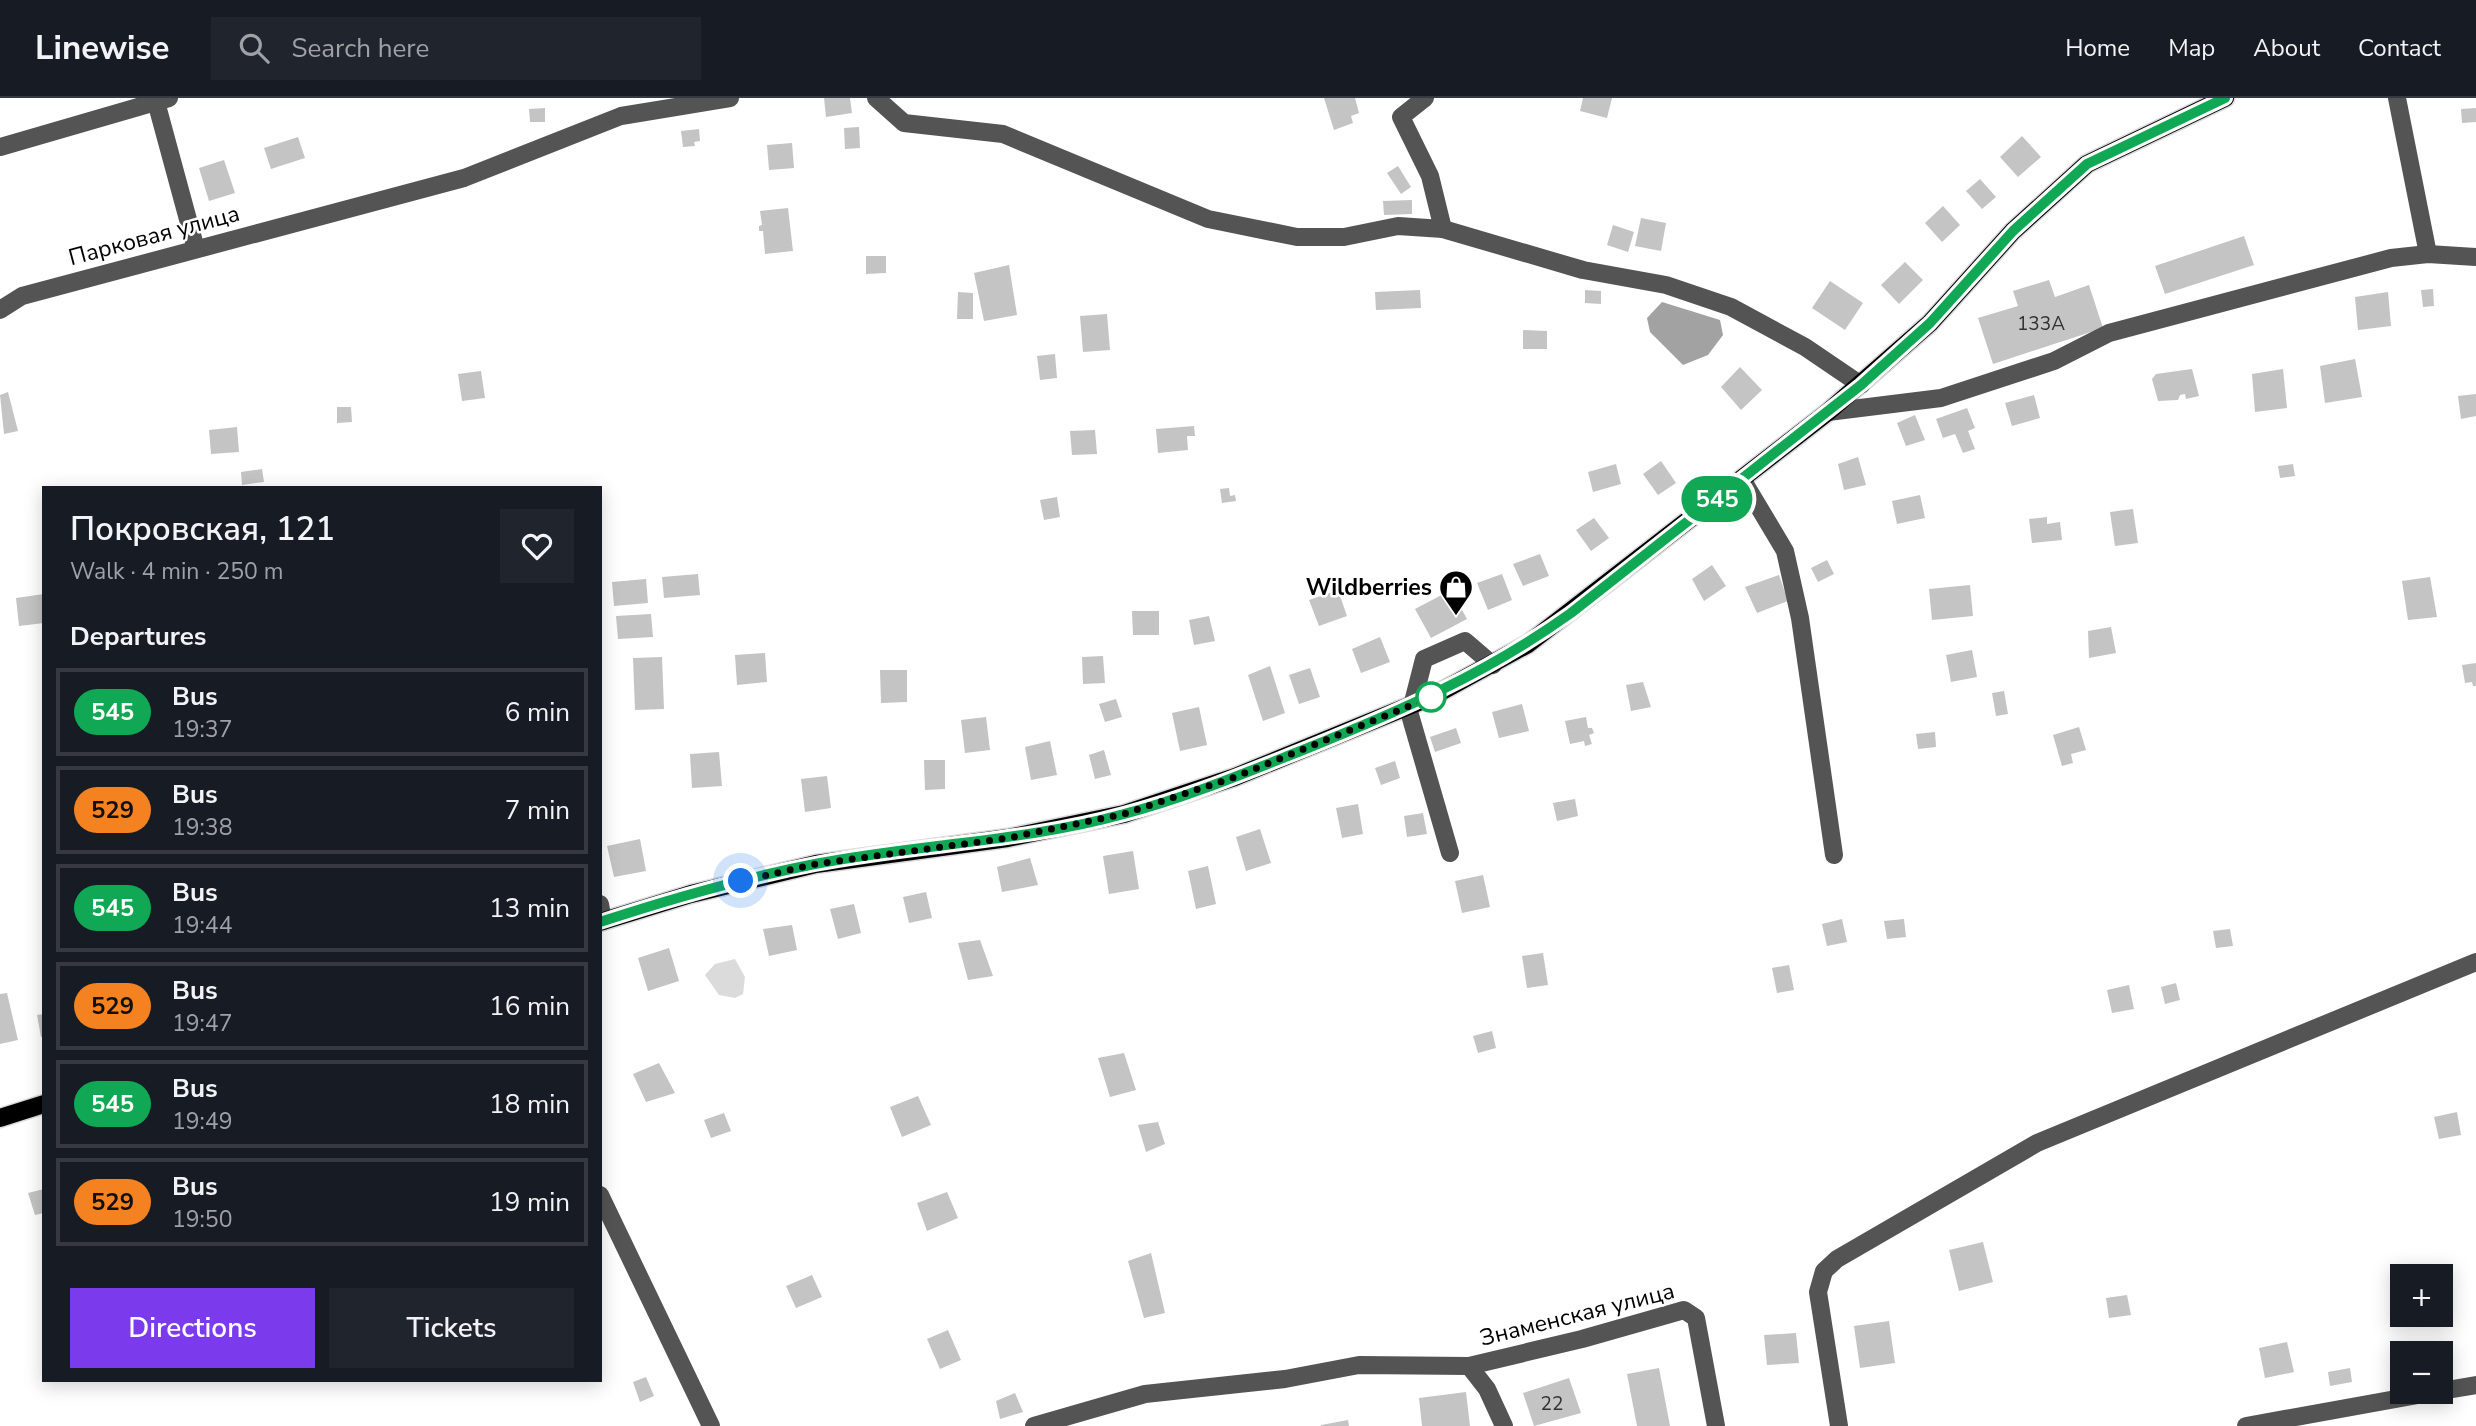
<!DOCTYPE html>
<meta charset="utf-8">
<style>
body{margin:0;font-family:"Nunito Sans",sans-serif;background:#20242c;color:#f1f3f6;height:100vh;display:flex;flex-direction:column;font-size:26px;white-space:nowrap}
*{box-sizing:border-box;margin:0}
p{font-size:23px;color:#9ea1a6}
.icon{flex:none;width:38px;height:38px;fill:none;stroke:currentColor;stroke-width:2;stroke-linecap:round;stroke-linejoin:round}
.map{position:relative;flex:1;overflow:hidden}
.sheet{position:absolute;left:42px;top:388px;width:560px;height:896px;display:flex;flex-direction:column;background:#171b24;border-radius:0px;box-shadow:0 4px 18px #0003}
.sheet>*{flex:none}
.badge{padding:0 14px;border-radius:23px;font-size:24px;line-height:46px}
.fabs{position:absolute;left:2390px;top:1166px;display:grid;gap:14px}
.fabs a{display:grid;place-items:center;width:63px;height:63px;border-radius:0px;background:#171b24;box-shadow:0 4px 18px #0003;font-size:35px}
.you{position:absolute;width:35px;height:35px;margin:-18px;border:5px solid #fff;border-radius:50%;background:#1a73e8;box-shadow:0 0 0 10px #1a73e833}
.map>.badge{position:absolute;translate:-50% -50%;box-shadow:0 0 0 4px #fff}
h2{padding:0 28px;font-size:26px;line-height:63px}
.round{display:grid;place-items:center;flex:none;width:74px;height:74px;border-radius:0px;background:#20242c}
.overview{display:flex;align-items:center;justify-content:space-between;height:119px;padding:0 28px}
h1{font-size:33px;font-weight:600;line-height:52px}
.primary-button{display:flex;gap:14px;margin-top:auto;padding:14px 28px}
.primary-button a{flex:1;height:80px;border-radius:0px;background:#7c3aed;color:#fff;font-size:28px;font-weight:600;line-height:80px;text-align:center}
.primary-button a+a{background:#20242c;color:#f1f3f6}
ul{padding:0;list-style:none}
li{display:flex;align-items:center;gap:21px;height:88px;margin:0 14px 10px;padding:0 14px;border:4px solid #363941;border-radius:0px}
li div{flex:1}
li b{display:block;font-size:26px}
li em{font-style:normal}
li .badge{min-width:77px;font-weight:700;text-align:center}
header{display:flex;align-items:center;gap:42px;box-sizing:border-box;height:98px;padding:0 35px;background:#171b24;border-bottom:2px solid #363941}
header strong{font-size:33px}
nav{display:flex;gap:38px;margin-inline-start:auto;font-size:24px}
.search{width:490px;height:63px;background:#20242c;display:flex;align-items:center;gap:18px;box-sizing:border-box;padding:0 24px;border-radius:0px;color:#9ea1a6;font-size:26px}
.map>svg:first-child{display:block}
.green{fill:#dbdbdb}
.water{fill:#a2a2a2}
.building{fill:#c4c4c4}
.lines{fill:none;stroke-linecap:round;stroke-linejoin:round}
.major-casing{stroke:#dbdbdb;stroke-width:21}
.minor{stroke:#545454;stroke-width:18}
.major{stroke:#000;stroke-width:18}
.line-casing{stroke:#fff;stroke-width:16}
.line{stroke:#10a855;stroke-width:10}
.walk{stroke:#000;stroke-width:7;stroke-dasharray:0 12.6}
.stop-dot{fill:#fff;stroke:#10a855;stroke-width:3.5}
.labels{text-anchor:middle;stroke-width:5;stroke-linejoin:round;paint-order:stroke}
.number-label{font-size:19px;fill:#313131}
.street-label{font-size:23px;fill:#000;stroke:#fff}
.poi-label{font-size:23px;font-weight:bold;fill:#000;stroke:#fff;text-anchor:end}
</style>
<header>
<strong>Linewise</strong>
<div class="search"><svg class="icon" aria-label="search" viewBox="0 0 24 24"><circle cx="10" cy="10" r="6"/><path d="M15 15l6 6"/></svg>Search here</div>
<nav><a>Home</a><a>Map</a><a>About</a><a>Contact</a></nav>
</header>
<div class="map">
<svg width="2476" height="1328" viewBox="0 0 2476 1328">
<rect width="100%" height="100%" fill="#fff"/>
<path class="green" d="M735,861L745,879L743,896L735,900L719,897L705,877L715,866Z"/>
<path class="water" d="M1662,204L1720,222L1723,237L1708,257L1683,267L1650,234L1647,220Z"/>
<g class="building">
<path d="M824,0H850L852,15L826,19Z"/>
<path d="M1324,0H1355L1359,15L1351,18L1353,25L1334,32Z"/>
<path d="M1583,0H1612L1607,20L1580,13Z"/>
<path d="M545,10V24H530L529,11Z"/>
<path d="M2476,10V24L2462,25L2461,11Z"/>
<path d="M859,29L860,50L845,51L844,30Z"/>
<path d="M699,31L700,43L694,44L695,48L683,49L681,33Z"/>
<path d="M2022,38L2041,59L2018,79L2000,59Z"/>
<path d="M298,39L305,60L271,71L264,50Z"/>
<path d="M792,45L794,70L769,72L767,47Z"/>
<path d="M224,62L235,95L209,103L199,70Z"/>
<path d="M1398,68L1411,89L1401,96L1387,75Z"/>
<path d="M1980,81L1996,99L1982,111L1966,93Z"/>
<path d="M1412,102V116L1384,117L1383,103Z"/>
<path d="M1943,108L1960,127L1942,144L1925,125Z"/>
<path d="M788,110L793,153L765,156L763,133H759V128L762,127L760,113Z"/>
<path d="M1641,120L1666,125L1661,153L1635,148Z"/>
<path d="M1613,127L1634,134L1628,154L1607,147Z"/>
<path d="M2244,138L2254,167L2165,196L2155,168Z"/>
<path d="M866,158H886V175L866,176Z"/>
<path d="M1905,164L1923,182L1899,206L1881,187Z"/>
<path d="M1009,167L1017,217L984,223L974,175Z"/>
<path d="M2049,182L2055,199L2089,187L2103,230L1993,266L1978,220L2018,208L2013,193Z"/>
<path d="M1830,183L1863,205L1845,232L1812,210Z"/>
<path d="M2433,191L2434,208L2423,209L2421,192Z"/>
<path d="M1420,192L1421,210L1376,212L1375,194Z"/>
<path d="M1585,192L1601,193V206L1585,205Z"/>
<path d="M958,194L973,195V221H957Z"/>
<path d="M2388,194L2391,228L2358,232L2355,199Z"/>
<path d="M1107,216L1110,252L1083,254L1080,218Z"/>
<path d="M1523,232L1547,233V251H1523Z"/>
<path d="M1055,256L1057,280L1040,282L1037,258Z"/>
<path d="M2355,261L2362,299L2325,305L2320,268Z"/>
<path d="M1740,269L1762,292L1741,312L1721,289Z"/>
<path d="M2192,271L2199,298L2186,301L2185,296L2180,297L2178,302L2158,303L2152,281L2156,276Z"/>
<path d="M2283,271L2287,310L2255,314L2252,276Z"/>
<path d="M481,273L485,300L462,303L458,276Z"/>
<path d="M8,294L18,333L4,336L0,297Z"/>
<path d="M2476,296V318L2461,321L2458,298Z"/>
<path d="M2034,297L2040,320L2012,328L2005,305Z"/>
<path d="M337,309H351L352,324L337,325Z"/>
<path d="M1967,310L1975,330L1968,333L1975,351L1963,355L1955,336L1943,340L1936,321Z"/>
<path d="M1915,317L1925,342L1906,348L1897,325Z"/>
<path d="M1194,328L1195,338H1187L1188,352L1158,355L1156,331Z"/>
<path d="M237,329L239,354L211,356L209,332Z"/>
<path d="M1095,332L1097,356L1072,357L1070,333Z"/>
<path d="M1858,359L1866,387L1844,392L1838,366Z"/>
<path d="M1661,363L1676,385L1658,397L1643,376Z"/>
<path d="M1616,366L1621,386L1593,394L1588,374Z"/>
<path d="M2293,366L2295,378L2280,380L2278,368Z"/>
<path d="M262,371L264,384L242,387L241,374Z"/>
<path d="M1229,390L1230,398L1235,397L1236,403L1222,405L1220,391Z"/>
<path d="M1920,397L1925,420L1897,426L1892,403Z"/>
<path d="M1057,399L1060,419L1044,422L1040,402Z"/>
<path d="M2133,411L2138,445L2115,448L2110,414Z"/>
<path d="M2047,419V426L2060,424L2062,442L2032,445L2029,421Z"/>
<path d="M1594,420L1609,440L1591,453L1576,432Z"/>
<path d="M1540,456L1549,478L1523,488L1513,466Z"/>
<path d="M1827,462L1834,476L1818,484L1811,470Z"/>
<path d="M1712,467L1726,488L1704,503L1692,481Z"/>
<path d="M698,476L700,497L664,500L662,479Z"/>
<path d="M1502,476L1512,502L1488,512L1477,485Z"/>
<path d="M1779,477L1788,503L1757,515L1745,489Z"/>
<path d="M2430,479L2437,519L2408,522L2402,483Z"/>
<path d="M646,481L648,505L614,508L612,484Z"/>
<path d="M1970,487L1973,518L1932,522L1929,491Z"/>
<path d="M1338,492L1347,518L1319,528L1309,502Z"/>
<path d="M1451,492L1467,521L1431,540L1415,511Z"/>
<path d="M44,496V525L19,528L16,500Z"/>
<path d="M1132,513H1159V537H1133Z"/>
<path d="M651,516L653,539L618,541L616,518Z"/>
<path d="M1209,518L1215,543L1194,547L1189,522Z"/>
<path d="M2111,529L2116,555L2089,560L2088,533Z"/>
<path d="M1380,539L1390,564L1361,575L1352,551Z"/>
<path d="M1972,552L1977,579L1951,584L1946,557Z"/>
<path d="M765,555L767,584L737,587L735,557Z"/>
<path d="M1103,558L1105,585L1083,586L1082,559Z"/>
<path d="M662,559L664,611L635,612L633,560Z"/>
<path d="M2476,565V588H2473L2472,584L2465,585L2462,567Z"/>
<path d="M1270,568L1285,615L1263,623L1248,577Z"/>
<path d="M1310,570L1320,599L1299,606L1289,577Z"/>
<path d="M880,572H907V604L881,605Z"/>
<path d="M1643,584L1651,609L1631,613L1626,587Z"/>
<path d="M2004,593L2008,616L1996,618L1992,595Z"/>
<path d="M1116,601L1122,619L1105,624L1099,606Z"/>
<path d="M1522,606L1529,633L1499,640L1492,614Z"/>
<path d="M1199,609L1207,647L1180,653L1172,615Z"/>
<path d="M986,619L990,652L965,655L961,622Z"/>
<path d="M1586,619L1588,630H1592L1594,635L1589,637L1592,646L1585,648L1584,643L1570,646L1565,623Z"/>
<path d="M2079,629L2086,652L2071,656L2073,665L2062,668L2053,637Z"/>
<path d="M1456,630L1461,645L1435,654L1430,639Z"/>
<path d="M1935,634L1936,649L1918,651L1916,636Z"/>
<path d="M1050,643L1057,677L1031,682L1025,649Z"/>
<path d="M1104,652L1111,677L1095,681L1089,657Z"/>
<path d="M719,654L722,688L692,690L690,656Z"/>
<path d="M924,662H945V691L925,692Z"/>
<path d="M1395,663L1400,680L1381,687L1375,670Z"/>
<path d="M827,678L831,710L805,714L801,681Z"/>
<path d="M1575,701L1578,718L1557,723L1553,705Z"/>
<path d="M1358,706L1363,736L1342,740L1336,710Z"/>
<path d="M1423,715L1427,736L1407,739L1404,718Z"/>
<path d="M1260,731L1271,765L1246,773L1236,739Z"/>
<path d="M640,741L646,773L614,779L607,748Z"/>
<path d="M1133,753L1139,791L1109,796L1103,758Z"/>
<path d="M1030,760L1038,787L1002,794L997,769Z"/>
<path d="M1208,768L1216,806L1196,811L1188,773Z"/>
<path d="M1483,777L1490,809L1462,815L1455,783Z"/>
<path d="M926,794L932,820L909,825L903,799Z"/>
<path d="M854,806L861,835L838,841L830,811Z"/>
<path d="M1842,821L1847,844L1827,848L1822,826Z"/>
<path d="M1904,821L1906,839L1887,841L1884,823Z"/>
<path d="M792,827L797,852L769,858L763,831Z"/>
<path d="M2230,831L2233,848L2216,850L2213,833Z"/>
<path d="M980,842L993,878L968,882L958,845Z"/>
<path d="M669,850L679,883L648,893L638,860Z"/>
<path d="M1543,855L1548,887L1527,890L1522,858Z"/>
<path d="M1789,867L1794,892L1777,895L1772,870Z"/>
<path d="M2176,885L2180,902L2165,906L2161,889Z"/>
<path d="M2129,887L2134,911L2112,915L2107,892Z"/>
<path d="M7,895L18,942L0,946V896Z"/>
<path d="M44,916V939H41L37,917Z"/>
<path d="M1492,933L1496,950L1478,955L1473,938Z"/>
<path d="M1124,955L1136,992L1110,999L1098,960Z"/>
<path d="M659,965L675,995L646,1004L633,976Z"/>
<path d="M918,998L931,1027L902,1039L890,1009Z"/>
<path d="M2457,1014L2461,1037L2439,1041L2434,1019Z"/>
<path d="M724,1015L731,1033L711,1040L704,1022Z"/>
<path d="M1158,1024L1165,1046L1146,1054L1138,1027Z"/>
<path d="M44,1091V1115L35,1117L28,1095Z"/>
<path d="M947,1094L958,1120L927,1133L917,1105Z"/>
<path d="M1983,1144L1993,1184L1959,1193L1949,1152Z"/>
<path d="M1151,1155L1165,1215L1144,1220L1128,1163Z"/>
<path d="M812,1177L822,1199L796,1210L786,1188Z"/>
<path d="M2127,1197L2131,1217L2109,1220L2106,1200Z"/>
<path d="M1889,1223L1895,1265L1860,1270L1854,1228Z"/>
<path d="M948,1232L961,1262L940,1271L927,1241Z"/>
<path d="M1796,1235L1799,1265L1767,1267L1764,1237Z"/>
<path d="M2287,1244L2294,1274L2265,1280L2259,1250Z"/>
<path d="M1659,1270L1670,1328H1637L1627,1276Z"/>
<path d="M2350,1270L2352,1284L2330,1288L2328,1274Z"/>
<path d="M646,1279L654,1298L640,1304L633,1284Z"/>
<path d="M1569,1280L1581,1315L1534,1328L1523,1295Z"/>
<path d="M1466,1294L1470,1328H1422L1419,1300Z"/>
<path d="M1015,1295L1023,1314L1000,1321L996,1303Z"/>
<path d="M1348,1322L1349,1328H1321V1327Z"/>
</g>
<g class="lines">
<g class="major-casing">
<g id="major">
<path d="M600,824L691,796L816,766L1008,740L1124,716L1235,679L1431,599L1528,546L1828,314L1930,225L2013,133L2087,66L2225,0"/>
<path d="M0,1020L44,1006"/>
</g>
</g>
<g class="minor">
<path d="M155,0L196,151"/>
<path d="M876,0L904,25L1003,36L1208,121L1297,139H1344L1398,128L1443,131L1583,172L1666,187L1731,209L1805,249L1861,287"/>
<path d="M1425,0L1401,19L1430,78L1443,131"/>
<path d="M2397,0L2428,156"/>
<path d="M0,49L169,0"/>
<path d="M0,212L22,198L464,80L621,18L730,0"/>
<path d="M1828,314L1941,300L2054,263L2109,235L2391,160L2428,156L2476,159"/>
<path d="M1742,381L1785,453L1800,520L1834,757"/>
<path d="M1412,608L1424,561L1465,543L1493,567"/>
<path d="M1408,610L1450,755"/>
<path d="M600,806L603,823"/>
<path d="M600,1097L711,1328"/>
<path d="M2441,1293L2476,1287"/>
<path d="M1034,1328L1145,1296L1285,1281L1359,1267L1469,1268"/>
<path d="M1504,1328L1487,1291L1469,1268L1582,1241L1684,1212L1696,1220L1716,1328"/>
<path d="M1839,1328L1818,1194L1824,1173L1837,1161L2037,1045L2476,864"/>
<path d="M2246,1328L2440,1293"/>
</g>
<use href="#major" class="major"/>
</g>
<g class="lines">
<g class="line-casing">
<path id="line" d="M600,824C670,801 743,780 815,766C917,746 1023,744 1124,716C1185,700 1245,675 1303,652C1400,613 1486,576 1571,515L1861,287L1930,225L2013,133L2087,66L2225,0"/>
</g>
<use href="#line" class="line"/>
<path class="walk" d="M741,783L816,766L1008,740L1124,716L1235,679L1431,599"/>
</g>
<defs>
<g id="shop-pin" transform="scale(1.75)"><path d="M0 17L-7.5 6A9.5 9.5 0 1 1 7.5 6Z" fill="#000" stroke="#fff"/><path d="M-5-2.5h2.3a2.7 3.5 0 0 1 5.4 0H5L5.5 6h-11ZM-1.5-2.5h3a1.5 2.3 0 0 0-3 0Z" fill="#fff"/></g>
</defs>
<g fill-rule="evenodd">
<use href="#shop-pin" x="1456" y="489"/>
</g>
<circle class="stop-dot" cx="1431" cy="599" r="14"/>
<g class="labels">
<g class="number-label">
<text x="2041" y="232">133А</text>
<text x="1552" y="1312">22</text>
</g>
<g class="street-label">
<text transform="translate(154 137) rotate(-15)" y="8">Парковая улица</text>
<text transform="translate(1577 1216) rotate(-14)" y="8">Знаменская улица</text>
</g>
<g class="poi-label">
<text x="1432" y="497">Wildberries</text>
</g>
</g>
</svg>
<div class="fabs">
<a>+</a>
<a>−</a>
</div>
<div class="you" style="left:741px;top:783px"></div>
<b class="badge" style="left:1717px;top:401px;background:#10a855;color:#fff">545</b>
<section class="sheet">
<div class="overview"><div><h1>Покровская, 121</h1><p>Walk · 4 min · 250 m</p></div><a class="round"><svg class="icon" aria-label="heart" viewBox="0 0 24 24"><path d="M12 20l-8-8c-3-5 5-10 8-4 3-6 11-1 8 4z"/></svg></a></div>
<h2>Departures</h2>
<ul>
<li><span class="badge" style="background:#10a855;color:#fff">545</span><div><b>Bus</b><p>19:37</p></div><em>6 min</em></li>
<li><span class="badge" style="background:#f58220;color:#111">529</span><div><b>Bus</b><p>19:38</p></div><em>7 min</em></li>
<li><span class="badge" style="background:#10a855;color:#fff">545</span><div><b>Bus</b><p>19:44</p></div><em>13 min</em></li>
<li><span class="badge" style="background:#f58220;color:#111">529</span><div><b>Bus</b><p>19:47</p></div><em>16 min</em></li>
<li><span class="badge" style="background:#10a855;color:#fff">545</span><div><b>Bus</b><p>19:49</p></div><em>18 min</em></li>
<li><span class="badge" style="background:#f58220;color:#111">529</span><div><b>Bus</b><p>19:50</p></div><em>19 min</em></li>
</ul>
<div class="primary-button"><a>Directions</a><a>Tickets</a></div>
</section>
</div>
